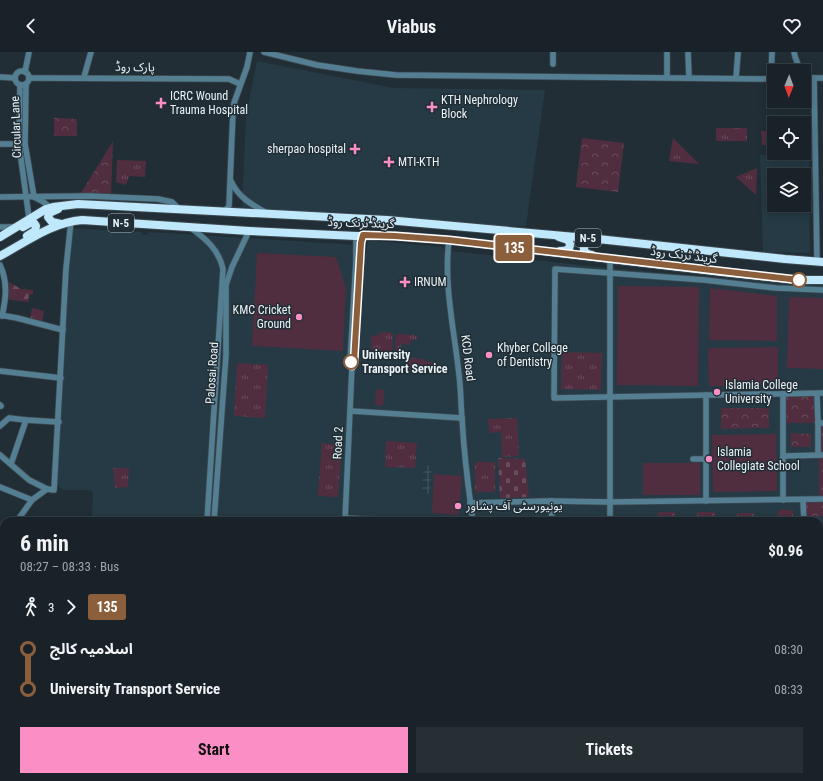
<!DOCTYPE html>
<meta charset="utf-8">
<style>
body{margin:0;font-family:"Roboto Condensed","Noto Sans Arabic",sans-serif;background:#262f34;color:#f1f3f6;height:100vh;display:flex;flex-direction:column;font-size:15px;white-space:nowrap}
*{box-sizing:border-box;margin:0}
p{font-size:13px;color:#9fa4a8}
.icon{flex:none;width:22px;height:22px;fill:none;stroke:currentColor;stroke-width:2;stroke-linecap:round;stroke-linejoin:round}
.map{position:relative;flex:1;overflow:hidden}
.sheet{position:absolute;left:0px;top:465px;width:823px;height:264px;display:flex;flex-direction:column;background:#192228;border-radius:12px 12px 0 0;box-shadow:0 2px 10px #0003,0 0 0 1px #373f45}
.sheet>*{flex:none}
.badge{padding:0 8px;border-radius:3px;font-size:14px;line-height:26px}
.needle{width:26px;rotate:181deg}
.fabs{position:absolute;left:767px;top:12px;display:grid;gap:8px}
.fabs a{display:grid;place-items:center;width:44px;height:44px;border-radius:0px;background:#192228;box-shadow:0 2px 10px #0003,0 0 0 1px #373f45;font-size:20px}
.map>.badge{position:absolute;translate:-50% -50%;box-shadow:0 0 0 2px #fff}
.legs{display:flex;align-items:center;gap:6px;height:44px;padding:0 20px;font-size:13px}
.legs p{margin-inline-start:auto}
.overview{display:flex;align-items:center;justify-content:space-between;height:68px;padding:0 20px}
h1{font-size:22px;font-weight:700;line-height:30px}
.button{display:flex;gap:8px;margin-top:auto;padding:8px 20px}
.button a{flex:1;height:46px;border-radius:0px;background:#fb8fc5;color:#111;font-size:16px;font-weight:700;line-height:46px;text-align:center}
.button a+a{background:#262f34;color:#f1f3f6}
ul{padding:0 20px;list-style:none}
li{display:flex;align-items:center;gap:14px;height:40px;font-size:15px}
li i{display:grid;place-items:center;width:6px;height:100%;margin:0 5px;background:currentColor}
li i::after{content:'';width:10px;height:10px;margin:-5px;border:3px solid;border-radius:50%;background:#192228}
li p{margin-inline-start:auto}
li:first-child i{background:linear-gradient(#0000 50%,currentColor 0)}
li:last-child i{background:linear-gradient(currentColor 50%,#0000 0)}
header{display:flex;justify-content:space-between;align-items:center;height:52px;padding:0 20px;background:#192228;font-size:18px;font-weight:700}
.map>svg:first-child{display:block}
.built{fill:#253a44;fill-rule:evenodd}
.industrial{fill:url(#industrial-grid)}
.grass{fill:url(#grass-tufts)}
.forest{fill:url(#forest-firs)}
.cemetery{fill:url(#cemetery-stones)}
.park{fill:url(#park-crowns)}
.pitch{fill:#512e3f}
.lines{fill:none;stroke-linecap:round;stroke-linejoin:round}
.minor-casing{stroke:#3d4950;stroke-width:7}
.highway-casing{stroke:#3d4950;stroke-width:10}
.minor{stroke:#547e92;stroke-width:5.5}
.highway{stroke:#c0e8fc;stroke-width:8}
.line-1-casing{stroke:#fff;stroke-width:9}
.line-1{stroke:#8b5e3c;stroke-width:6}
.poi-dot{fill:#fb8fc5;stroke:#212e35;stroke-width:1.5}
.stop-1-dot{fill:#fff;stroke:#8b5e3c;stroke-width:2}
.labels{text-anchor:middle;stroke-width:3;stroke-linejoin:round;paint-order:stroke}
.shield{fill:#212e35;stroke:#adb7bc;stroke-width:1}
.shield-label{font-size:11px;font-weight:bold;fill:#e9f2f6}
.street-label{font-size:12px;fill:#e9f2f6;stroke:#212e35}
.poi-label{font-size:12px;fill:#e9f2f6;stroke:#212e35;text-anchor:start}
.stop-label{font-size:12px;font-weight:bold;fill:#e9f2f6;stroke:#212e35;text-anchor:start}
</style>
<header><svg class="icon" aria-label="back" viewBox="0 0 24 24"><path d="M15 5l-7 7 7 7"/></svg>Viabus<svg class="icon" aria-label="heart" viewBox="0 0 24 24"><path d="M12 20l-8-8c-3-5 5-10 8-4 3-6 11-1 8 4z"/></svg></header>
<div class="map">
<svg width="823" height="729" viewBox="0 0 823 729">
<defs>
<pattern id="industrial-grid" width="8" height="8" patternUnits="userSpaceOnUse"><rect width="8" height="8" fill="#253a44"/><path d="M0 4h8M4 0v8" fill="none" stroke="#455760"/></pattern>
<pattern id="grass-tufts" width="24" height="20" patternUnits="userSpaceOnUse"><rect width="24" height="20" fill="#512e3f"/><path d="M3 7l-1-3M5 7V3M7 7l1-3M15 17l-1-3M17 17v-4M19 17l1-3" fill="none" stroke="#6a4d5b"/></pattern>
<pattern id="forest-firs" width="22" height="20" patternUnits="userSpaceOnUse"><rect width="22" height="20" fill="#512e3f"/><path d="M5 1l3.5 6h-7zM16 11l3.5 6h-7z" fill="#6a4d5b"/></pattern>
<pattern id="cemetery-stones" width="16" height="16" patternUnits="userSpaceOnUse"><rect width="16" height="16" fill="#512e3f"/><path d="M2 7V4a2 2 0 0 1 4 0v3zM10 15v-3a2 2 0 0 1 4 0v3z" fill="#6a4d5b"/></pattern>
<pattern id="park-crowns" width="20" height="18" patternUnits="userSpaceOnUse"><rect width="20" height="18" fill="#512e3f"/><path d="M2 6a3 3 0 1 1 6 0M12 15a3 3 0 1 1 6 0" fill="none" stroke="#6a4d5b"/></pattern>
</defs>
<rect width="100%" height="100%" fill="#212e35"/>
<g class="built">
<path d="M257,9L394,36L545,38L526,174H452L362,161L295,159L242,155L246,64Z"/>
<path d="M809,102L810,201L763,200L760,103ZM774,123H804V153H774Z"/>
<path d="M72,176L142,180V183H148L149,180L357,193L356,203L365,204L368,190L373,189L442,195L445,201H448L450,202L451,199L609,216L725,226L823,232V729H77V725H819V469H92L93,440L91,438H63L57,433L56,430Z"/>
</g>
<path class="industrial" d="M424,414H432L430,442L422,441Z"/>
<g class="grass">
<rect x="716" y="76" width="31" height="13"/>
<path d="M761,79H774V93H762Z"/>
<path d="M673,86L699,112L669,109Z"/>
<path d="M117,108L146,109L145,125L129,124L126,133L116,130Z"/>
<path d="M757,116L756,143L736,125Z"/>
<path d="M32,256L44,259L42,270L30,267Z"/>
<path d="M381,280L393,281L392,305L371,304V283L377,284Z"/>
<path d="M396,282L417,283V288H411L410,293L401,292V300H395Z"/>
<path d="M562,300L602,301L601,338L561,337Z"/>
<path d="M405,306L424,307V309L433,310L432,321L405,320Z"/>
<path d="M237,311L268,313L265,366L234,364Z"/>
<path d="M376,337L384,338L383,354L375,353Z"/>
<path d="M517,366L519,404L502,405L501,380L489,381L488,367Z"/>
<path d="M386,389L417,391L415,416L385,415Z"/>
<path d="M322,391L342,393L338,445L318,444Z"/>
<rect x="475" y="410" width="20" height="30"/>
<path d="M113,416H129L128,435L115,436Z"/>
</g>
<path class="forest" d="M7,229L21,237L33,238V242L29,243L28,250L6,247Z"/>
<path class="cemetery" d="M498,406L525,407L529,445L500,446Z"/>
<g class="park">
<path d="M54,66L77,67V84H54Z"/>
<path d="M582,86L624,91L618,140L576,135Z"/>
<path d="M113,89L111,142L81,141Z"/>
<path d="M783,342H817L818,371H823V403H819L818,371H783Z"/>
<path d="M769,356V376L721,377V356Z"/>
<path d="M791,381L811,382V395H791Z"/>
<path d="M819,403H823V464L804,465L803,448L819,447Z"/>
<rect x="778" y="458" width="15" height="11"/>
<rect x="658" y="460" width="17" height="9"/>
<rect x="697" y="460" width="18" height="9"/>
<rect x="737" y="461" width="17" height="8"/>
<path d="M279,465L339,467L338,469H279Z"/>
<rect x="819" y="498" width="4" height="32"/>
<rect x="819" y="618" width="4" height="32"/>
</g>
<g class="pitch">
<path d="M257,201L336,205L346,237L343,299L252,294Z"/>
<path d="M618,234L699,235L698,334L617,333Z"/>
<path d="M710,236L777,244V289L709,288Z"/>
<path d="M789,245L823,246V317L787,316Z"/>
<path d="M778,295V334H709L708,296Z"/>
<path d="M776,382L777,439L713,440L712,383Z"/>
<rect x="643" y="411" width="57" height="32"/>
<path d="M434,422L462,424L459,463L432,461Z"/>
<path d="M345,725H410V729H344Z"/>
<rect x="482" y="726" width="38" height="3"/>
</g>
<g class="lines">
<g class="minor-casing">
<g id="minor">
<path d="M264,0L317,13L357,19L396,23L774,27"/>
<path d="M553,0V12"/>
<path d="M688,0L689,26"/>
<path d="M794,0C795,8 799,12 800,19"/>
<circle cx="22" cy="26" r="7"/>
<path d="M25,20L29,0"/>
<path d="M0,25L15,26"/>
<path d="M84,25L91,0"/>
<path d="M667,25V0"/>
<path d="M29,26L229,27L240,32"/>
<path d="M736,26L738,0"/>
<path d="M804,26H823"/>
<path d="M814,26L817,209"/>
<path d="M771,27L772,0"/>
<path d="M26,32L25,92L34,145L42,149L50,155"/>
<path d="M20,33L19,92L29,166"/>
<path d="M0,92H19"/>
<path d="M231,129C238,145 252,153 267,161"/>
<path d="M0,145L89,144L158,147L172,150L179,157"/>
<path d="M225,159L229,154L233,59L234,51L247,15L250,0"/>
<path d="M0,175H16"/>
<path d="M191,176C206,187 219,198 223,217L207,469"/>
<path d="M449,188C443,236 456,285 460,333C461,344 461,355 462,366C464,401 468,435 473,469"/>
<path d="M610,206V469"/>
<path d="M0,213C8,230 6,246 2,264"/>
<path d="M823,238L776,236L704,228L555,217L554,346L823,341"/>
<path d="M0,263L17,266L63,278"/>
<path d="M356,272L361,191L363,183"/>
<path d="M0,319L61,326"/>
<path d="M783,342V448"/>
<path d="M817,342L818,371H823"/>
<path d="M0,353L1,354"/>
<path d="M351,359L462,366"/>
<path d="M818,371V403"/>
<path d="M0,374L9,366L26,368L59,370"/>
<path d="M0,403L29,428L47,437"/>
<path d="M783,404L823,403"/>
<path d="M693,407H706V449"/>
<path d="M706,407V343"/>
<path d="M11,412L26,368"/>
<path d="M0,435L32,448"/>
<path d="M803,448L804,469"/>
<path d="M551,449L552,469"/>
<path d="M470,451L551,449L610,450L823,447"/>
<path d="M345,466L408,469"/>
<path d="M17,469L32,448L47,437L54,438L66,217L71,169"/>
<path d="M214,469L226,303V233L232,215L249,179"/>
<path d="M345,469L352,314L350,310L356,208V184"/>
<path d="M0,486L4,483"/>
<path d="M0,528L4,529"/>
<path d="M819,530H823"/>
<path d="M0,573L4,571"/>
<path d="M0,595L4,600"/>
<path d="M0,661L4,666"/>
<path d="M819,671H823"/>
<path d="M39,725L41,729"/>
<path d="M531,725L532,729"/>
<path d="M612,725V729"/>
<path d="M24,729L28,725"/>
<path d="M79,729V725"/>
<path d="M191,729V725"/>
<path d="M198,729V725"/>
<path d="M331,729V725"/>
</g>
</g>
<g class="highway-casing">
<g id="highway">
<path d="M58,157L49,161L48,165L52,170L61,172"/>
<path d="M23,175L30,171H34L36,174L35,179L27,184"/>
<path d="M0,185L46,157L53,155L78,152L387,168L598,187L785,207L823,210"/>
<path d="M559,185L568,188L570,192C570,198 566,199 560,199"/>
<path d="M592,203C587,202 583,200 584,194L587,190L596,191"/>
<path d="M0,204C26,190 53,170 82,168L249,179L356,184H395L449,188L722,220L799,228H823"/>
</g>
</g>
<use href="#minor" class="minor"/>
<use href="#highway" class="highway"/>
</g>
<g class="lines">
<g class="line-1-casing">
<path id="line-1" d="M351,310L352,314L354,310L361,191L363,183L395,184L449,188L799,228"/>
</g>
<use href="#line-1" class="line-1"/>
</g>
<g class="poi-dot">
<path d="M159 45h4v4h4v4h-4v4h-4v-4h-4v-4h4z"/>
<path d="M430 49h4v4h4v4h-4v4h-4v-4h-4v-4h4z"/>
<path d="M353 91h4v4h4v4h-4v4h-4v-4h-4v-4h4z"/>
<path d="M387 104h4v4h4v4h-4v4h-4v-4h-4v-4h4z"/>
<path d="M403 224h4v4h4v4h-4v4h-4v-4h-4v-4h4z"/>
<circle cx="299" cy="265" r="4"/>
<circle cx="489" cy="303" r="4"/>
<circle cx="717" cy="340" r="4"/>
<circle cx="709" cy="407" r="4"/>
<circle cx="458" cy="454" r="4"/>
</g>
<g class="stop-1-dot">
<circle cx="799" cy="228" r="7"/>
<circle cx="351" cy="310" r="7"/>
</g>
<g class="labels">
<g class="shield">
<rect x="108" y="162" width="26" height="18" rx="3"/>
<rect x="575" y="177" width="26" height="18" rx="3"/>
</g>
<g class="shield-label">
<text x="121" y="175">N-5</text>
<text x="588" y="190">N-5</text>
</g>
<g class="street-label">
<text transform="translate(135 15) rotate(1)" y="4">پارک روڈ</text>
<text transform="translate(16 75) rotate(-92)" y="4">Circular Lane</text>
<text transform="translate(361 171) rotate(2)" y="4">گرینڈ ٹرنک روڈ</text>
<text transform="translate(684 203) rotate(7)" y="4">گرینڈ ٹرنک روڈ</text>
<text transform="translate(468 306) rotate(83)" y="4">KCD Road</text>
<text transform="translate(212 321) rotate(-86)" y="4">Palosai Road</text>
<text transform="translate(338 391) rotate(-87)" y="4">Road 2</text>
</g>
<g class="poi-label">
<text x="170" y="48">ICRC Wound<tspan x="170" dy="14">Trauma Hospital</tspan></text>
<text x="441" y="52">KTH Nephrology<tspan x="441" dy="14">Block</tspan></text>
<text x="346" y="101" text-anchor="end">sherpao hospital</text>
<text x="398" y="114">MTI-KTH</text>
<text x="414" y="234">IRNUM</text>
<text x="291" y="262" text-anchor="end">KMC Cricket<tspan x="291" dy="14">Ground</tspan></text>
<text x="497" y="300">Khyber College<tspan x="497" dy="14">of Dentistry</tspan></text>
<text x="725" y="337">Islamia College<tspan x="725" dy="14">University</tspan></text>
<text x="717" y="404">Islamia<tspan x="717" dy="14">Collegiate School</tspan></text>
<text x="466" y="458">یونیورسٹی آف پشاور</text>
</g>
<g class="stop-label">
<text x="362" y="307">University<tspan x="362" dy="14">Transport Service</tspan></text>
</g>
</g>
</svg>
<div class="fabs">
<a><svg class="needle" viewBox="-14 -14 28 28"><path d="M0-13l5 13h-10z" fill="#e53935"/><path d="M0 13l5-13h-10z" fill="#9fa4a8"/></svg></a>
<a><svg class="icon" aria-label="locate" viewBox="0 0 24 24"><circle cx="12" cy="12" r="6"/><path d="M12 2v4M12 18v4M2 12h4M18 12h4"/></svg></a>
<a><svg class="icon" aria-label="layers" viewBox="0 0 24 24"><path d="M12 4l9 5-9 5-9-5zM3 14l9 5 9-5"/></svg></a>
</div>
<b class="badge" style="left:514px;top:196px;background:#8b5e3c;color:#fff">135</b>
<section class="sheet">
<div class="overview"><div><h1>6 min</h1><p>08:27 – 08:33 · Bus</p></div><b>$0.96</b></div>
<div class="legs"><svg class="icon" aria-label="walk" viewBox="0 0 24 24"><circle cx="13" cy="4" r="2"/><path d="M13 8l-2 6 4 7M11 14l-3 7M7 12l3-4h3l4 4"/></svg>3<svg class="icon" aria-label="forward" viewBox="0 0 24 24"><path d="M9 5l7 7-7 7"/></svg><b class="badge" style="background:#8b5e3c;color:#fff">135</b></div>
<ul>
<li><i style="color:#8b5e3c"></i><b>اسلامیہ کالج</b><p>08:30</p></li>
<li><i style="color:#8b5e3c"></i><b>University Transport Service</b><p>08:33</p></li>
</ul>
<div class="button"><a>Start</a><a>Tickets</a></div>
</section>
</div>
